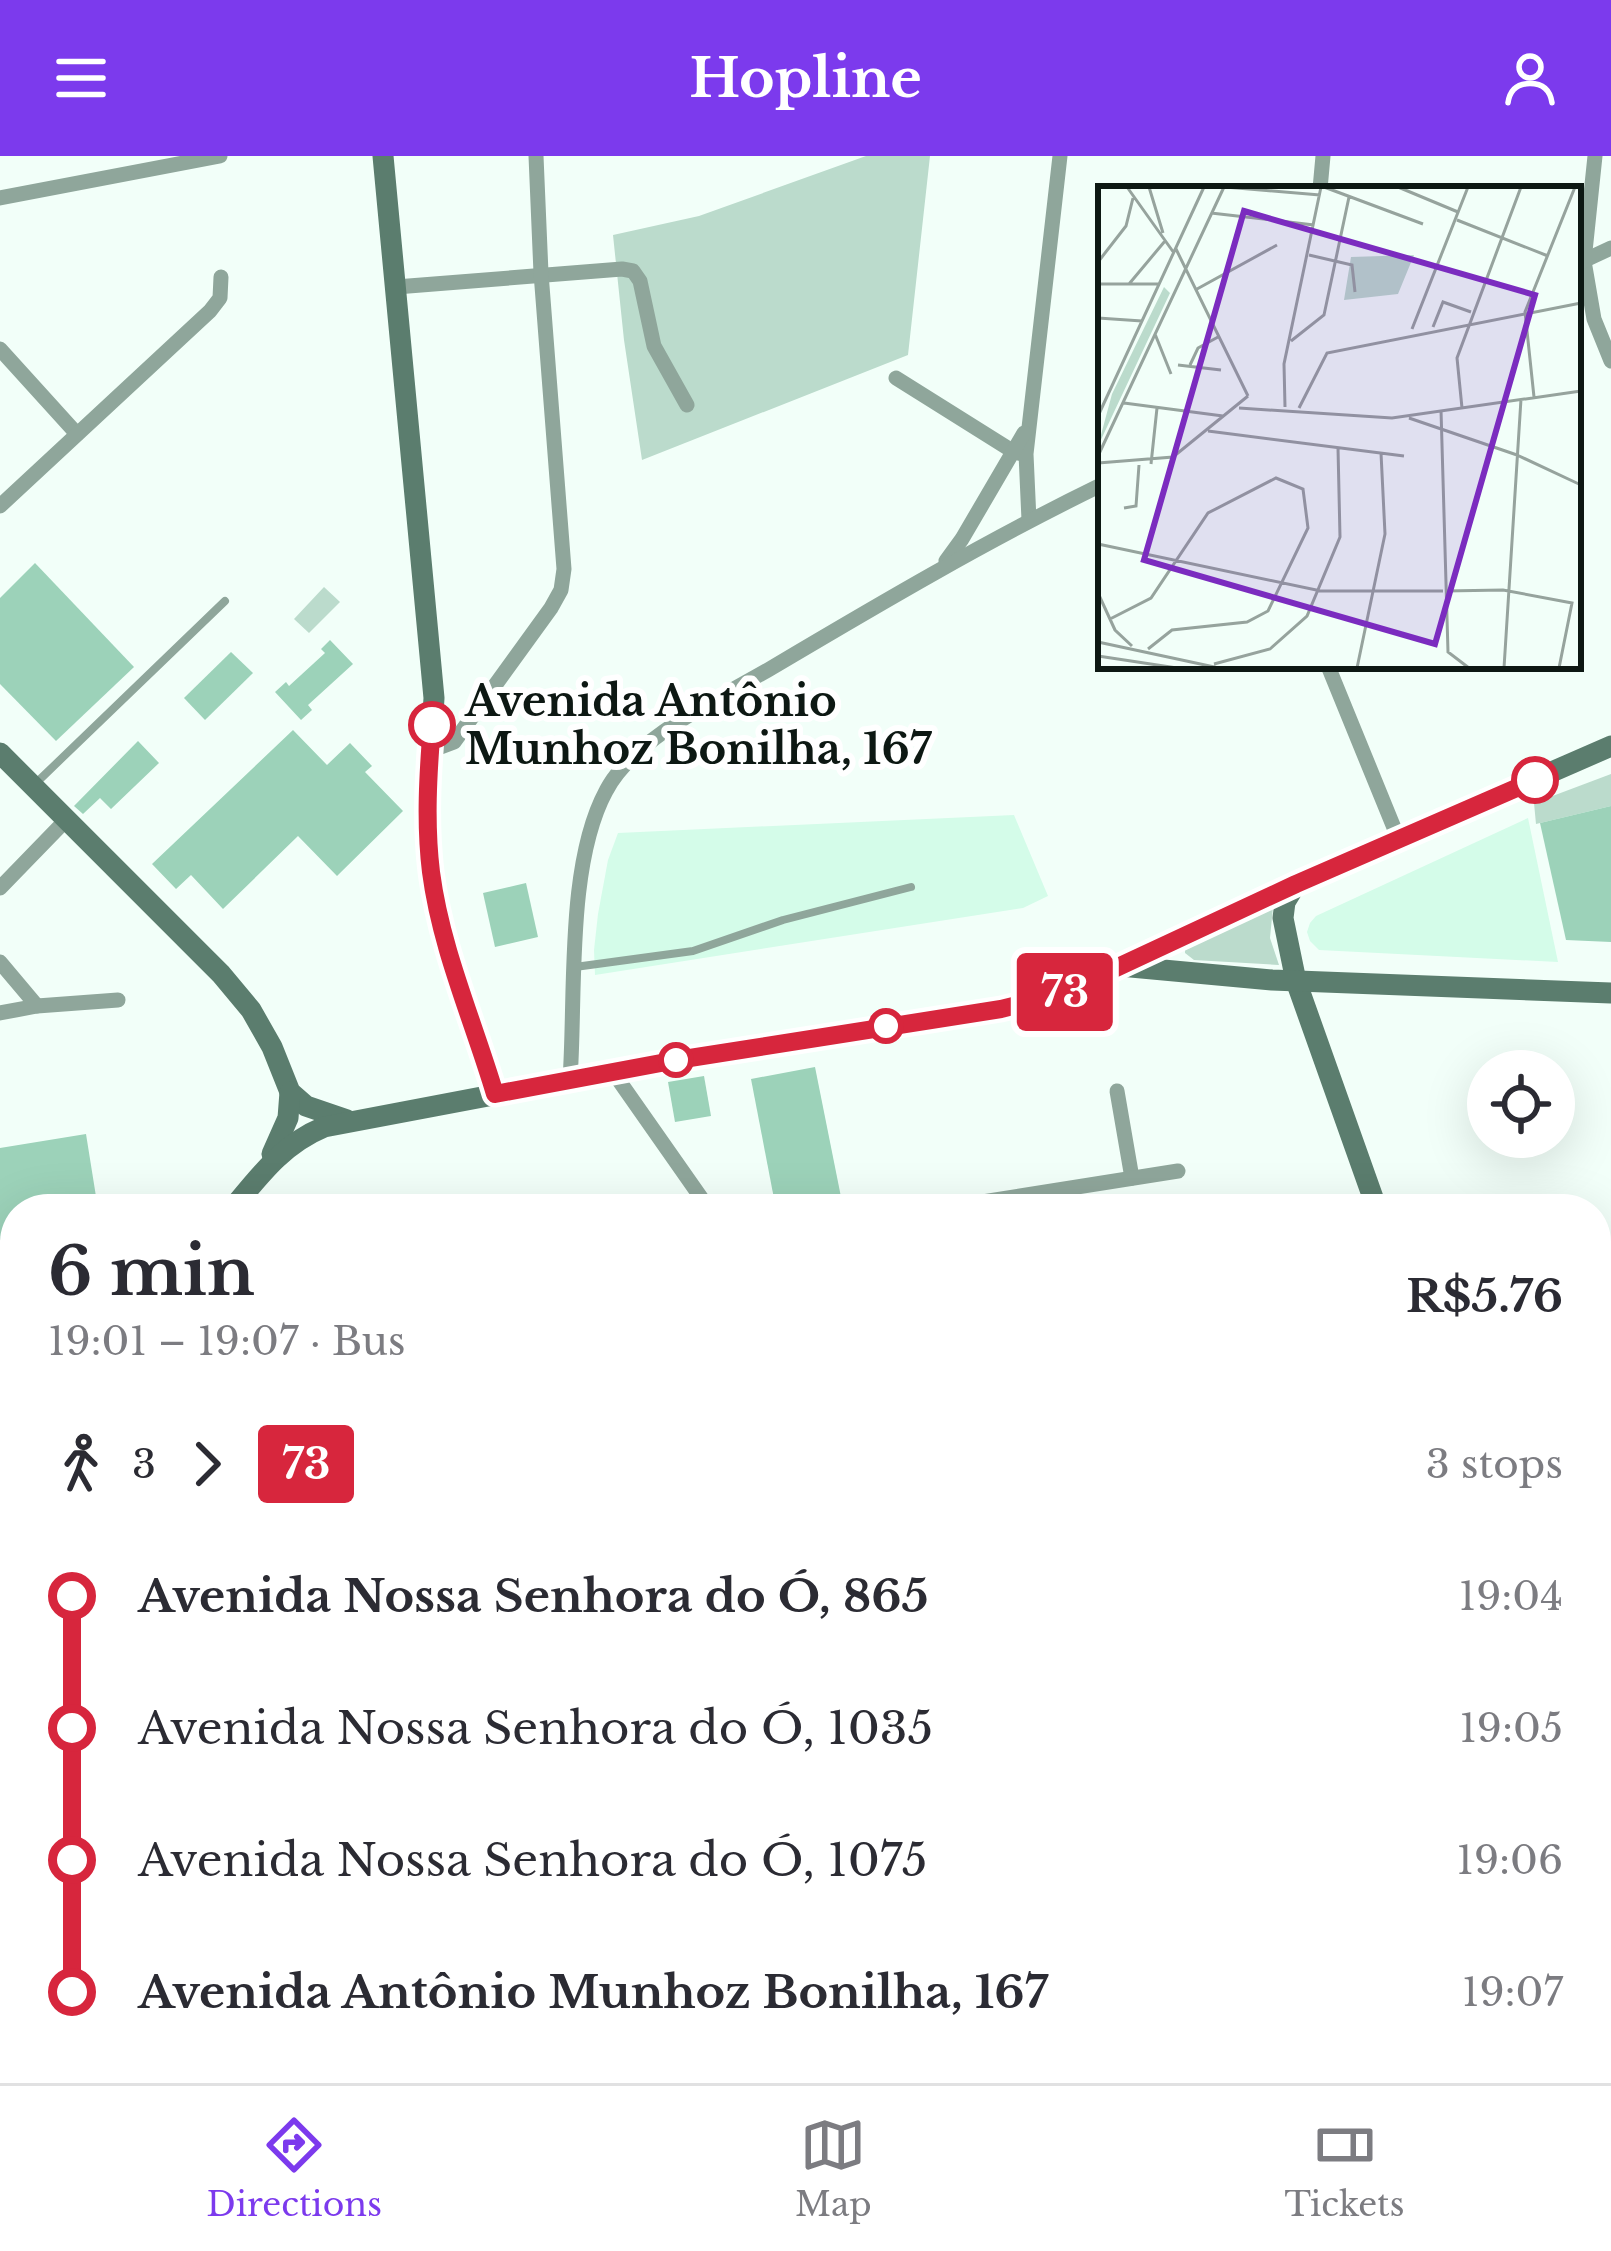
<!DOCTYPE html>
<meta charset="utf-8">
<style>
body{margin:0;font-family:"Libre Baskerville",serif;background:#f7f7f7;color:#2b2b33;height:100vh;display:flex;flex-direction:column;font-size:45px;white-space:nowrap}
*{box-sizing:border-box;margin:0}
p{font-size:39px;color:#7c7c81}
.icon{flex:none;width:66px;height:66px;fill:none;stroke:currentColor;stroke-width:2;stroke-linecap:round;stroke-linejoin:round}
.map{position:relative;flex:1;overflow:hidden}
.panel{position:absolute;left:0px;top:1038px;width:1611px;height:891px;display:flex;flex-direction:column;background:#fff;border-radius:48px 48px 0 0;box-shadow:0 12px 48px #0002}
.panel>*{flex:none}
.badge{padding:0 24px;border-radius:9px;font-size:42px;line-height:78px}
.controls{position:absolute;left:1467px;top:894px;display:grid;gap:24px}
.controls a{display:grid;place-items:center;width:108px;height:108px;border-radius:50%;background:#fff;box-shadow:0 12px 48px #0002;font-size:60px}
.map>.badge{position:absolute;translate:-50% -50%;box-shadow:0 0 0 6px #fff}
.legs{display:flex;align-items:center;gap:18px;height:132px;padding:0 48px;font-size:39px}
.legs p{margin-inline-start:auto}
.overview{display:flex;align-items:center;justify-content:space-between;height:204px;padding:0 48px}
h1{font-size:66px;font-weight:700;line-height:90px}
ul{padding:0 48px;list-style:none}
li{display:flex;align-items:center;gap:42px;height:132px;font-size:45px}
li i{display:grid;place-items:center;width:18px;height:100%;margin:0 15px;background:currentColor}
li i::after{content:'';width:30px;height:30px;margin:-15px;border:9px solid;border-radius:50%;background:#fff}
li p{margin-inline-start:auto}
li:first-child i{background:linear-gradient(#0000 50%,currentColor 0)}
li:last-child i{background:linear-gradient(currentColor 50%,#0000 0)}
header{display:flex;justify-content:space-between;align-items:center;height:156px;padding:0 48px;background:#7c3aed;color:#fff;font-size:54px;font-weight:700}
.menu{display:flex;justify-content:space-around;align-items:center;height:168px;border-top:3px solid #e1e1e2;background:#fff;font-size:33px;color:#7c7c81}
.menu a{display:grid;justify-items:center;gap:6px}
.menu .on{color:#7c3aed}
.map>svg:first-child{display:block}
.built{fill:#d4fce9}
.green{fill:#bbdbcc}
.building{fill:#9cd2b9}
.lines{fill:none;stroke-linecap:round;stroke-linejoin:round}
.path{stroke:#7d8984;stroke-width:3;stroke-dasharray:9 9;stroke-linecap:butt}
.lane{stroke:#8fa69b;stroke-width:8}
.street{stroke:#8fa69b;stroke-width:15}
.secondary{stroke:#5b7d6e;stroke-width:21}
.line-1-casing{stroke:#fff;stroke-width:27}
.line-1{stroke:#d7263d;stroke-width:18}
.stop-1-dot{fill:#fff;stroke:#d7263d;stroke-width:6}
.labels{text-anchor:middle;stroke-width:12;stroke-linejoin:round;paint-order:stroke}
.stop-label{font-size:42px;font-weight:bold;fill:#0d1813;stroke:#fff;text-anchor:start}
.inset-road{fill:none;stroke:#96a39d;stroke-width:3}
.view{fill:#7b2cbf;fill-opacity:0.15;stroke:#7b2cbf;stroke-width:6}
.inset-edge{fill:none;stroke:#0d1813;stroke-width:6}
</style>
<header><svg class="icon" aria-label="menu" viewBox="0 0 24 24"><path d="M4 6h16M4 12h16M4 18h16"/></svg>Hopline<svg class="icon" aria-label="person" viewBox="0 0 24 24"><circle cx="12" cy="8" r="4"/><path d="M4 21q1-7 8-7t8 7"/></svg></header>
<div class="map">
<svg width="1611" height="1927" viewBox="0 0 1611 1927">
<rect width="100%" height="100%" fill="#f2fff9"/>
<g class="built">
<path d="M1014,659L1048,740L1023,752L595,819L594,794L598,758L608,704L618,677Z"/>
<path d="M1528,662L1558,806L1319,794L1310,785L1307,776L1310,767L1316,760Z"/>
</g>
<g class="green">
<path d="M866,0H930L908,199L642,304L624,184L613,79L699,60Z"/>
<path d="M324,431L340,446L309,477L294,463Z"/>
<path d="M1611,618V650L1536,668L1534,647Z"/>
<path d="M1273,751L1270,782L1279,809L1194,804L1185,797V790Z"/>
</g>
<g class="building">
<path d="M35,407L134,511L56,585L0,528V442Z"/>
<path d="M330,484L353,508L308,549L312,554L301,564L275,536L286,526L289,530L325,497L321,493Z"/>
<path d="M231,496L253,517L205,564L184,542Z"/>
<path d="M293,574L327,609L350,587L372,610L365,616L403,655L337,720L298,680L223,753L191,719L176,733L152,708Z"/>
<path d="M138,585L159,607L111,653L100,642L83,658L74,650Z"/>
<path d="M1611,650V786L1566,784L1540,667Z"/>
<path d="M526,727L538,781L495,791L483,737Z"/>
<path d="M815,911L843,1051L776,1053L751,923Z"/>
<path d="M704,920L711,960L675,966L668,926Z"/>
<path d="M86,978L98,1053H15V1081L0,1084V992Z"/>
<path d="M15,1909V1914H117L113,1927H0V1910Z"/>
<path d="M783,1914H840L873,1921L872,1927H815L782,1920Z"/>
<path d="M1014,1914H1200L1201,1927H1015Z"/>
<path d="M1349,1914H1517L1521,1927H1318Z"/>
</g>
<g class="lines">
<g class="path">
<path d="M0,1512L15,1521"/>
<path d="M0,1847L15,1784"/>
</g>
<g class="lane">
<path d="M34,629L225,445"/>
<path d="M575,811L693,795L783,764L911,731"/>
<path d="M0,1536L15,1547"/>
<path d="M0,1669L15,1653"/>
</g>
<g class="street">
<path d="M1595,0L1584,105L1594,163L1611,205"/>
<path d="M1320,33L1323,0"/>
<path d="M0,42L220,0"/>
<path d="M1581,106L1611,92"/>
<path d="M396,131L622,113L633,115L640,125L654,190L687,249"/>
<path d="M0,193L77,278"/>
<path d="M896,222L1014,296L1023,298"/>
<path d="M0,350L210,155L220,142L221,121"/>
<path d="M1029,364L1026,298L1060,0"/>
<path d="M946,405L962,383L1024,277"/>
<path d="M1328,510L1399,684"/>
<path d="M430,595L454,586L551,452L561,434L564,413L541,117L536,0"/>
<path d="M0,732L66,664"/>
<path d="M0,806L37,850"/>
<path d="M0,857L37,850L118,844"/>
<path d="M613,916L709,1053"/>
<path d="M570,923C576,840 566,709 606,635C633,582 722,541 773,511C881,447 988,384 1101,329"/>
<path d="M1117,935L1132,1022"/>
<path d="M938,1053L1178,1015"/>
<path d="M0,1099L15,1097"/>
<path d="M0,1894L15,1893"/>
<path d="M1229,1914L1230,1927"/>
<path d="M136,1927L138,1914"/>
<path d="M740,1927L742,1914"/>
<path d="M925,1927L928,1914"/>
</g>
<g class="secondary">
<path d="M383,0L434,542L427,650L431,719L454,815L495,938"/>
<path d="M0,597L221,818L251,854L272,891L290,936L306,950L347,964"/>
<path d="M1296,728L1285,746L1283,762L1296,825L1377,1053"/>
<path d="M1120,810L1272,824L1611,837"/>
<path d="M272,998L288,962L290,936"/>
<path d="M232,1053C260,1019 283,988 324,971L677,904L1001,852L1058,839L1296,728L1611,590"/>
<path d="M0,1358L15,1340"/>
<path d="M1596,1638L1611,1633"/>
<path d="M1596,1676L1611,1721"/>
</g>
</g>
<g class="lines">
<g class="line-1-casing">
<path id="line-1" d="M432,569C428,618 425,667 431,716C441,793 473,864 495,938L677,904L1001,853L1058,839L1296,728L1535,624"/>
</g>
<use href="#line-1" class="line-1"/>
</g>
<g class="stop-1-dot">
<circle cx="432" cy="569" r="21"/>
<circle cx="1535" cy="624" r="21"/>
<circle cx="886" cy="870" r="15"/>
<circle cx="676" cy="904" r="15"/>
</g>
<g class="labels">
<g class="stop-label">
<text x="465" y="560">Avenida Antônio<tspan x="465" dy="48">Munhoz Bonilha, 167</tspan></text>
</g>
</g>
<g transform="translate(1098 30)">
<rect width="483" height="483" fill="#f2fff9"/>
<path d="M316,69L300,108L246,114L253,71ZM66,101L72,107L0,260L14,208Z" fill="#bbdbcc"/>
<path class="inset-road" d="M29,1L76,67M51,1L65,47M127,1L222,9M226,1L325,38M300,1L360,26M113,27L216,39M359,34L450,70M78,63L150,210M211,69L254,79L257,106M0,76L28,40L35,12M0,98H61M31,98L67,55M99,103L179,59M0,132L44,135M335,141L345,116L373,126M314,143L370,1M57,148L73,188M193,155L226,129L251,11M80,179L123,184M92,179L100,162L120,151M436,211L427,126L477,1M26,217L125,230M187,221L186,178L223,1M141,222L294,232L483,205M201,222L229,167L483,117M364,222L359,172L423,1M343,224L350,466L371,482M0,230L106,1M311,232L419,269M110,245L306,270M419,269L483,299M0,270L126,1M0,277L75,271L150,210M53,278L59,222M26,322L38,320L41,279M0,358L223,405H345M347,405L405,404L474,417L461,482M0,407L17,444L34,460M12,433L53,412L110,327L178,292L205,303L210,342L170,425L149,436L74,444L50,463M0,456L121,482M0,470L79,482M116,478L172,463L209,430L242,351L240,262M259,482L287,348L283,267M406,482L423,213"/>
<path class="view" d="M146,25L437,109L337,458L46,374Z"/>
<rect width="483" height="483" class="inset-edge"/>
</g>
</svg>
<div class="controls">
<a><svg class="icon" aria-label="locate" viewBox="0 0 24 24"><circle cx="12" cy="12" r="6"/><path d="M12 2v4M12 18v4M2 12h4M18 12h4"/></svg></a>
</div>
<b class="badge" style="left:1065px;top:836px;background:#d7263d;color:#fff">73</b>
<section class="panel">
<div class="overview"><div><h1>6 min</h1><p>19:01 – 19:07 · Bus</p></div><b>R$5.76</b></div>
<div class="legs"><svg class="icon" aria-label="walk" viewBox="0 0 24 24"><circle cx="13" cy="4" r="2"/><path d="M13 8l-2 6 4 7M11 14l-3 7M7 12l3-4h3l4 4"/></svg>3<svg class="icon" aria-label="forward" viewBox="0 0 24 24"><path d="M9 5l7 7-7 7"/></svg><b class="badge" style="background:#d7263d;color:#fff">73</b><p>3 stops</p></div>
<ul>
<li><i style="color:#d7263d"></i><b>Avenida Nossa Senhora do Ó, 865</b><p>19:04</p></li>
<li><i style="color:#d7263d"></i><span>Avenida Nossa Senhora do Ó, 1035</span><p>19:05</p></li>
<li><i style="color:#d7263d"></i><span>Avenida Nossa Senhora do Ó, 1075</span><p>19:06</p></li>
<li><i style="color:#d7263d"></i><b>Avenida Antônio Munhoz Bonilha, 167</b><p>19:07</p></li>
</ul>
</section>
</div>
<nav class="menu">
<a class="on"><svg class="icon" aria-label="directions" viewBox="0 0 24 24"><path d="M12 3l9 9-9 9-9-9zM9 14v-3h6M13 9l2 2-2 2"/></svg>Directions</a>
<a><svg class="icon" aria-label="map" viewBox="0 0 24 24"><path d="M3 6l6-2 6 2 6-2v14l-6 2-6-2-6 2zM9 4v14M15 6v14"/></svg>Map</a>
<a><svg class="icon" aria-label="tickets" viewBox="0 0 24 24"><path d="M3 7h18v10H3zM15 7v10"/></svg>Tickets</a>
</nav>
